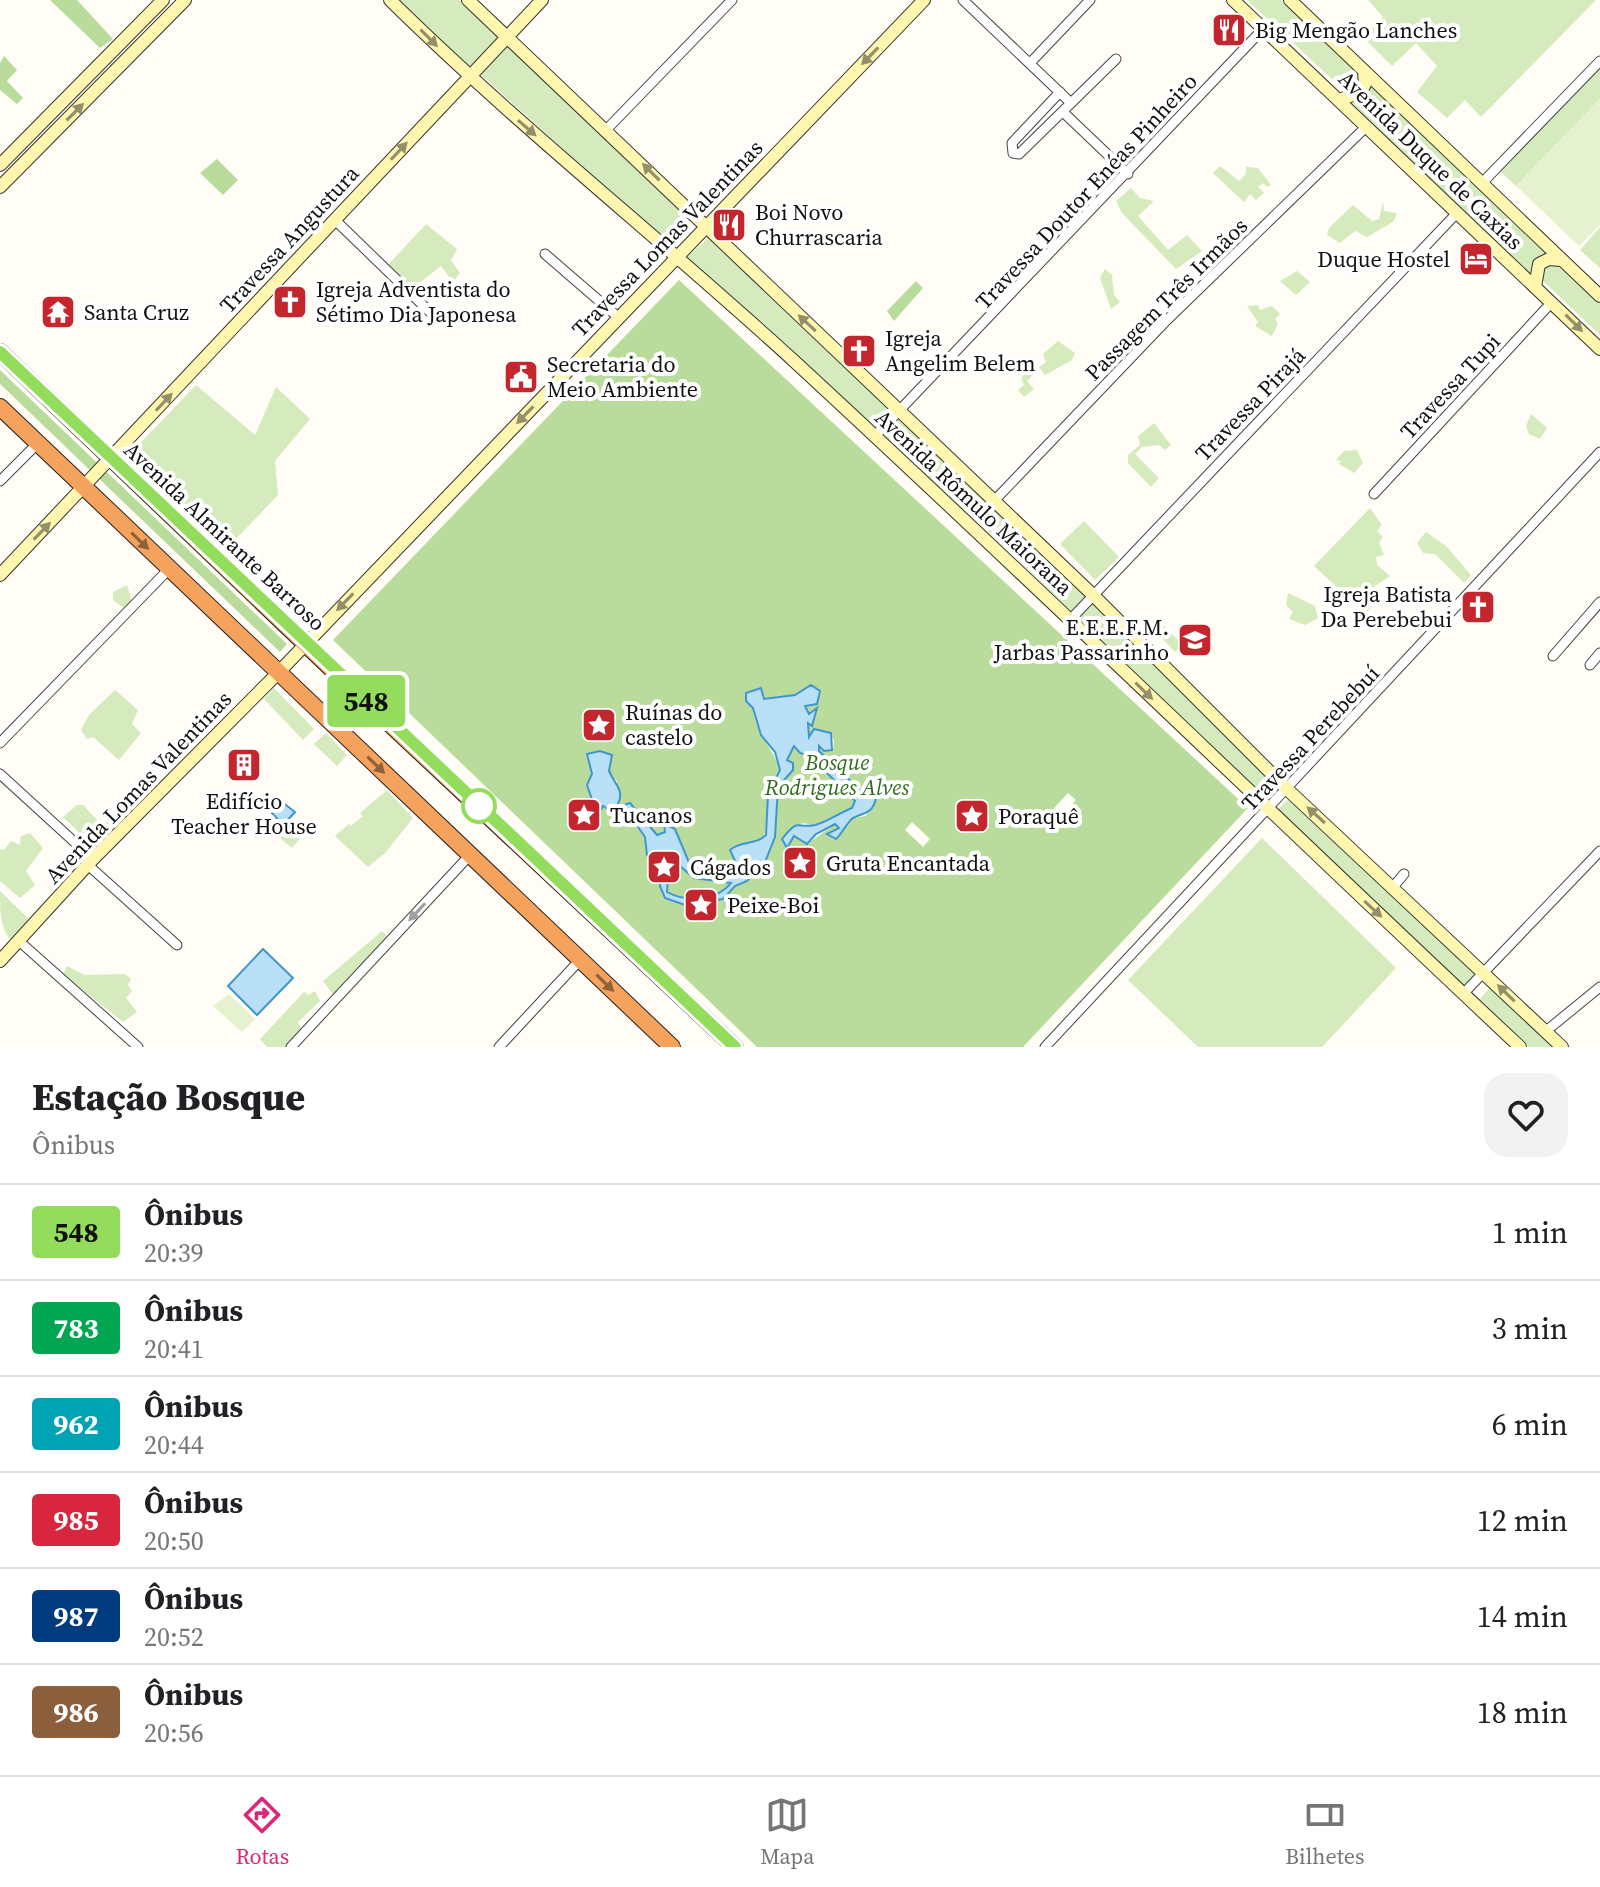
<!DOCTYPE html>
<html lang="pt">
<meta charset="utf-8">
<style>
body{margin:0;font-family:"Source Serif 4",serif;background:#f2f2f2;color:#202124;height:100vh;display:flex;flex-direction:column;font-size:30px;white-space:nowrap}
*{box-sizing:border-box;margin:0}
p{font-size:26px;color:#757577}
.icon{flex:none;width:44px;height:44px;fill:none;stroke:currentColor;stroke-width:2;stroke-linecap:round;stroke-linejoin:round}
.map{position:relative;height:1047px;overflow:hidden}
.panel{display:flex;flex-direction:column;background:#fff;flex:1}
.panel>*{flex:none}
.badge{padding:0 16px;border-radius:6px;font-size:28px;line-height:52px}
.map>.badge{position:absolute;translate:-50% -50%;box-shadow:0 0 0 4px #fff}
.round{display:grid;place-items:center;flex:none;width:84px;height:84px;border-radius:24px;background:#f2f2f2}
.summary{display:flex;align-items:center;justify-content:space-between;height:136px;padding:0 32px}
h1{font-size:38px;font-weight:800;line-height:60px}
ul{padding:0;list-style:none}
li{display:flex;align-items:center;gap:24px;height:96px;padding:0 32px;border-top:2px solid #e0e0e0}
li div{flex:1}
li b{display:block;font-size:30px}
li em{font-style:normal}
li .badge{min-width:88px;font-weight:700;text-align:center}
.tabs{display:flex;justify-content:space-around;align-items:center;height:112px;border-top:2px solid #e0e0e0;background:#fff;font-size:22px;color:#757577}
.tabs a{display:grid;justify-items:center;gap:4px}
.tabs .active{color:#db2777}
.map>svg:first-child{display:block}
.green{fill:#d5ebbd}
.forest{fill:#b9dc9c;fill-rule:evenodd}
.pitch{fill:#e6f2cf}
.water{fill:#b9e0f7;stroke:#3f96cf;stroke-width:2;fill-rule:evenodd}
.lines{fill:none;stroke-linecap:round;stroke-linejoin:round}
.street-casing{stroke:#444;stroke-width:11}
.secondary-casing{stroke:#333;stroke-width:14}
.highway-casing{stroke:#222;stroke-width:18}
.street{stroke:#fff;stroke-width:9}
.secondary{stroke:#fff6b0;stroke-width:12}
.highway{stroke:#f5a25d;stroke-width:16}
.oneway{fill:#948f68}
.oneway2{fill:#8e613b}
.oneway3{fill:#a0a0a0}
.line-casing{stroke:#fff;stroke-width:18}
.line{stroke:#93dc5c;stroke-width:12}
.stop-dot{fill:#fff;stroke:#93dc5c;stroke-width:4}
.labels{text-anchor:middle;stroke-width:8;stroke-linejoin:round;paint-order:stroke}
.poi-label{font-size:22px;fill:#111;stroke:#fff;text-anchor:start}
.street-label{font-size:22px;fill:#111;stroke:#fff}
.park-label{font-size:22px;font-style:italic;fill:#2f6b1f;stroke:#fff}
</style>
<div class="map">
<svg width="1600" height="1047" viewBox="0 0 1600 1047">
<rect width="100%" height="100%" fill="#fffdf5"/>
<g class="green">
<path d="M400,0H460L498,37L468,71Z"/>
<path d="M1247,0H1281L1359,75L1361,86L1347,93Z"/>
<path d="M1368,0H1596L1481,117L1465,100L1447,118L1417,92L1437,66L1416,43L1392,66L1364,38L1383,17Z"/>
<path d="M506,45L685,214L661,238L480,74Z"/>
<path d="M1600,67V99L1516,186L1500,171Z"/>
<path d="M1370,83L1549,255L1532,265L1530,276L1351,102L1360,97Z"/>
<path d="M1220,166L1239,181L1246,174V167L1258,168L1271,185L1267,187L1263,183L1258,187L1264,193L1256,200L1250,194L1244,202L1213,173Z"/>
<path d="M1131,188L1140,198L1154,201L1138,216L1168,250L1187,235L1202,251L1176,269L1122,213L1116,201Z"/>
<path d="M1383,202L1384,211L1397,213L1393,222L1367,237L1355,231L1340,243L1327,235L1329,228L1353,205L1372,221L1379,219Z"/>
<path d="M426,224L457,249L451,260L460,273L453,282L441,266L413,288L388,265Z"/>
<path d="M1600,227V268L1580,250Z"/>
<path d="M708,238L990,502L1283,789L1268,805L1002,544L685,259Z"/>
<path d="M1548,265L1558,266L1600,304V335L1540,278V271Z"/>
<path d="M1105,269L1112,275L1114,295L1120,302L1111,309L1100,278Z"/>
<path d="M1297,271L1310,282L1296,295L1280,281Z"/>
<path d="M1258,305L1260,310L1272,306L1280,314L1275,319L1278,324L1272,336L1255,326L1258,322L1247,306Z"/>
<path d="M1058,341L1075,353L1072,360L1045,375L1039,367L1046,362L1043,354Z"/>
<path d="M1030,360L1037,371L1027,381L1034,389L1024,397L1018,390L1024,385L1021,378L1028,371L1024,367Z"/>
<path d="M196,385L255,435L276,387L310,419L275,461L278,495L231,544L128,456Z"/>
<path d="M1531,414L1547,428L1540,439L1529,434L1526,426Z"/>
<path d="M1154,423L1171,445L1165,450L1159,445L1142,447L1135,454L1159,478L1151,487L1128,463V455L1140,445L1138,436Z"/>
<path d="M1357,450L1363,463L1354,473L1339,464L1341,461L1336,460L1344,451Z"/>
<path d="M1370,508L1382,525L1377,531L1383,537L1379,542L1384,555L1376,557L1377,565L1390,576L1365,593L1374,603L1366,614L1314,566Z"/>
<path d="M1084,521L1119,557L1095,580L1060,544Z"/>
<path d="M1426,532L1446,546L1471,575L1464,583L1435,554L1423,553L1417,543Z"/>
<path d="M127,585L132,601L125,609L113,600V592Z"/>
<path d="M1288,593L1315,606L1318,618L1305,625L1289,619L1293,612L1286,605Z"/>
<path d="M1164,626L1183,645L1175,652L1157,633Z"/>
<path d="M274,688L314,729L303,740L264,699Z"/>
<path d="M115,690L138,710L132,724L141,733L119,760L93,737L87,739L81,730L89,715Z"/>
<path d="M326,733L347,755L337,766L314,744Z"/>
<path d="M387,790L413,818L386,852L368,867L335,836L349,824L351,826L363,816L360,813Z"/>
<path d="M1290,798L1479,972L1463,988L1276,811Z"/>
<path d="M77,805H83L98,821L111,823L105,829L96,827L85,838L63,817Z"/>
<path d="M292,819L306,822L308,829L292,848L281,839L276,829Z"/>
<path d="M30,833L43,848L26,871L35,885L20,898L0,881V849L4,850L11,841L20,845L21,836Z"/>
<path d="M1262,838L1396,968L1322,1047H1198L1128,980Z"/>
<path d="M0,891L28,918L27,926L13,943C0,930 0,911 0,891Z"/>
<path d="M382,931L389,938L335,997L323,981Z"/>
<path d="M67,966L85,975L125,974L131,979L128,985L132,991L126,998L137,1012L123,1022L63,974Z"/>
<path d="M1491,986L1556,1047H1529L1480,999Z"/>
<path d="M315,991L320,1001L298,1022L302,1030L287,1047H267L260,1039L304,992L309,995Z"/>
</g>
<g class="forest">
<path d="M50,0H77L113,39L100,48Z"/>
<path d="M4,56L17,70L7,81L23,98L17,104L0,90V63Z"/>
<path d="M217,159L238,180L223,195L200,173Z"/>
<path d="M679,280L1248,808L1023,1047H757L333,640ZM802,690L811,704H806L807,712H817L807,723L809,737L812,731L831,735L834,741L833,750L819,746V752L865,795L873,796L874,807L865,816L853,818L836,839H832L839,827L835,824L807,844L797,835L792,839L802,823L815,825L852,808L855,800L810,756L794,746L787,760L786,779C764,800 783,841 761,868C754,876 745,879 736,886C725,894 723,899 709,901L703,914L674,900L660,886L661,874L647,855L645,837L627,811L614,813L594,801L589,792L592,774L587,754L617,781L616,808L636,810L657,835H663L666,824L675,829L693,872L701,875L742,874L737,861L744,845C777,845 764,809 771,787C773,781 778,776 780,770C773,747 755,733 753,708L762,696L763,699L795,695ZM1068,793L1076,800L1052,825L1045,818ZM912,822L930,839L923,847L905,830Z"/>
<path d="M916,281L923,288L894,321L887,311Z"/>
<path d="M0,370L287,644L280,652L0,384Z"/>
<path d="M673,860C689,878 710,877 731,883C717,900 686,902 667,892L669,861Z"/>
</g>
<g class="pitch">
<path d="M1600,99V225L1579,246L1516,186Z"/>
<path d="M229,994L255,1019L242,1032L213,1006Z"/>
</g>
<g class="water">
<path d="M811,685L820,691L817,704L805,706L809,714L817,708L812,726L808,723L809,737L814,729L831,733L832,750L824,751L819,746V751L865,795L876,798C873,814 864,812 853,818C847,822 842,834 836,839L827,834L839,828L835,824L816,834L807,844L794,836L787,848L782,839C799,817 796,829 815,825C827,822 841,812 852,808L855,801L810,756L800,753L794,746L787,760L793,763V770L778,787L775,837L765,862L747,881L735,886L723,899L709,901L703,914L696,915L688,906L665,898L660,886L661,873L647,855L645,837L627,811L614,813L603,806L600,811L595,808L587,785L592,774L587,754L600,751L612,755L609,771C616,787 626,790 616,808L630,803L657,835L665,832L664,824L675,829L693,872L701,876L741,874L730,850C741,840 754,846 766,835L768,795L780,770L775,752L761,735L753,708L746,701V693L761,688L764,699L795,695ZM673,860L694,878L731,883C717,901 685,902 667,892L669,861Z"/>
<path d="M277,798L295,812L283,825L270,811L274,809L270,804Z"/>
<path d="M263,949L293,978L257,1015L228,986Z"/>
</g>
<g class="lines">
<g class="street-casing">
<g id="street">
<path d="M963,0L1071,103"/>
<path d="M1031,62L1090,0"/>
<path d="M1060,92L1012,143L1013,153L1019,154L1116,59"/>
<path d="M1063,112L1128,174"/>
<path d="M607,129L732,0"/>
<path d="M1483,182L1600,61"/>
<path d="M334,219L432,314"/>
<path d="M545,254L618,317"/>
<path d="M875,436L1263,29"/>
<path d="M0,481L38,443"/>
<path d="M1374,494L1552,302"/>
<path d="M994,501L1167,320L1367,126"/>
<path d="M1070,620L1456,214"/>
<path d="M1553,656L1600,602"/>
<path d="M1590,665L1600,653"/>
<path d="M0,743L169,569"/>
<path d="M0,774L93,859"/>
<path d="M88,865L177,945"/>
<path d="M1393,887L1404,874"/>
<path d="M19,941L138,1047"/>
<path d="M1463,994L1600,851"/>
<path d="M1546,1031L1600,987"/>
<path d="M291,1047L470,855"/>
<path d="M499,1047L580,960"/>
<path d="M1045,1047L1600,452"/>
</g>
</g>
<g class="secondary-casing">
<g id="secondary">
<path d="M390,0C519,127 661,239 794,361C1039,587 1277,819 1520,1047"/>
<path d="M468,0L1093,595L1288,790L1562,1047"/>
<path d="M1233,0L1600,349"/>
<path d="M1290,0L1600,296"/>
<path d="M1339,100L1361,92L1365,84L1364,71"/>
<path d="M0,165L163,0"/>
<path d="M0,187L185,0"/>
<path d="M1535,287L1539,264L1549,259L1561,260"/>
<path d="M0,575L542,0"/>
<path d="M0,961L93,859L278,673L924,0"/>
</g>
</g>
<g class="highway-casing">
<g id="highway">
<path d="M0,352L360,696L735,1047"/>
<path d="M0,407L672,1047"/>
</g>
</g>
<use href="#street" class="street"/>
<use href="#secondary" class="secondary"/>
<use href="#highway" class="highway"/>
</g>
<defs><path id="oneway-solid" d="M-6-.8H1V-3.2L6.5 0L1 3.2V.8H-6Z" transform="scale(2)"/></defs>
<g class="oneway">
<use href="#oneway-solid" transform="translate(429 38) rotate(45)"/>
<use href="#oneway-solid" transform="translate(870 56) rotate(134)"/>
<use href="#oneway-solid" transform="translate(75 112) rotate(-45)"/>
<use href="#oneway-solid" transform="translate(527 128) rotate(41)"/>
<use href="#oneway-solid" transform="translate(399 151) rotate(-47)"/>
<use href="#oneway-solid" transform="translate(651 172) rotate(-135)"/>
<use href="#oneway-solid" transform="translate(807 323) rotate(-137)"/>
<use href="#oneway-solid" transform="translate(1574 323) rotate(45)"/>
<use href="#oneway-solid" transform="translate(164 402) rotate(-47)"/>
<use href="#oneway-solid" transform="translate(525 415) rotate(134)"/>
<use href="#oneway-solid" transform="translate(42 531) rotate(-46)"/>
<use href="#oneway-solid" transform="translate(345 602) rotate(134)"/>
<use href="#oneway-solid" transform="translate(1144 691) rotate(44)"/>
<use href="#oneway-solid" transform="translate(1316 815) rotate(-138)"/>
<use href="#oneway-solid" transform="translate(1373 909) rotate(43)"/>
<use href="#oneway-solid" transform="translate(1506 993) rotate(-136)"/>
</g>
<g class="oneway2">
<use href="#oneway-solid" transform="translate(140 541) rotate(44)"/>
<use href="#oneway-solid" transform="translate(376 765) rotate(44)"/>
<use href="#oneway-solid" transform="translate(605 983) rotate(44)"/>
</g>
<use class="oneway3" href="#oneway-solid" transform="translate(417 912) rotate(133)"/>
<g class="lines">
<g class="line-casing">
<path id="line" d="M0,352L735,1047"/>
</g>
<use href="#line" class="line"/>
</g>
<defs>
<g id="restaurant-square" transform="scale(1.8)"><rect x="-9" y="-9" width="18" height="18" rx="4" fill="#c4262e" stroke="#fff"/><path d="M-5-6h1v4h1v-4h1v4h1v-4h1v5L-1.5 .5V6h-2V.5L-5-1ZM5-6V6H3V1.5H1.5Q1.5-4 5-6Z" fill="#fff"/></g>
<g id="hotel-square" transform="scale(1.8)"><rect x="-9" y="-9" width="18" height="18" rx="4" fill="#c4262e" stroke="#fff"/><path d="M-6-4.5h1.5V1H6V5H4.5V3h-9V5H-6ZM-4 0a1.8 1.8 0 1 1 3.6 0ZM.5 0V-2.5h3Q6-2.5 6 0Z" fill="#fff"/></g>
<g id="church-square" transform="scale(1.8)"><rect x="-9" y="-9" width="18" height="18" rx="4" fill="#c4262e" stroke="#fff"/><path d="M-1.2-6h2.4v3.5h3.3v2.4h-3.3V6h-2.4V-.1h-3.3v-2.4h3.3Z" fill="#fff"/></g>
<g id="temple-square" transform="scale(1.8)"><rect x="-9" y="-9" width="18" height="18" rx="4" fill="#c4262e" stroke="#fff"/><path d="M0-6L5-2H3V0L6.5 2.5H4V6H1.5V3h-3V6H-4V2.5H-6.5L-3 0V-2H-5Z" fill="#fff"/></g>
<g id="civic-square" transform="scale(1.8)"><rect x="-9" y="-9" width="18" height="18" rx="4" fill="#c4262e" stroke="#fff"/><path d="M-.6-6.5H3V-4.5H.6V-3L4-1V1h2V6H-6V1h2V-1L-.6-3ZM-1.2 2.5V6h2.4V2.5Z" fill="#fff"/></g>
<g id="school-square" transform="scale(1.8)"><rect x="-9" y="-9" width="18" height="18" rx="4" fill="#c4262e" stroke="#fff"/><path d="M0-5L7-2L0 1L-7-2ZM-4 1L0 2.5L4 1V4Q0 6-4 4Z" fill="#fff"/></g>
<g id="sight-square" transform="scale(1.8)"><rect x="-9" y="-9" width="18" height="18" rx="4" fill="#c4262e" stroke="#fff"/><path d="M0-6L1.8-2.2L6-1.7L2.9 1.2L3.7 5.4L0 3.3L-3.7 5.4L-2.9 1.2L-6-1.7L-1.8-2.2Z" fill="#fff"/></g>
<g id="building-square" transform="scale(1.8)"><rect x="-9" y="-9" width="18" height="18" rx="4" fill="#c4262e" stroke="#fff"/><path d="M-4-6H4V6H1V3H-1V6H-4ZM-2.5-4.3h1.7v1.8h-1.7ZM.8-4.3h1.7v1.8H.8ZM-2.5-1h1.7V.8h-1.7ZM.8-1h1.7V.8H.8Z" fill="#fff"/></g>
</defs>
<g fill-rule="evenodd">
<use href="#restaurant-square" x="1229" y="30"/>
<use href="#restaurant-square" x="729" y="225"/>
<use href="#hotel-square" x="1476" y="259"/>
<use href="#church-square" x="290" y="302"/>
<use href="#temple-square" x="58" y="312"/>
<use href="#church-square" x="859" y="351"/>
<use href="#civic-square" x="521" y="377"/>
<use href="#church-square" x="1478" y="607"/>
<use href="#school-square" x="1195" y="640"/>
<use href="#sight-square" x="599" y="725"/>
<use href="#building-square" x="244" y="765"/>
<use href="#sight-square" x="584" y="815"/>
<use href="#sight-square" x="972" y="816"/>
<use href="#sight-square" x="800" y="863"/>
<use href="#sight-square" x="664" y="867"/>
<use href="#sight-square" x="701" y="905"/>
</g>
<circle class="stop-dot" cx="479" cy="806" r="16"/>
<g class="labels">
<g class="poi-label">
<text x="1255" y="38">Big Mengão Lanches</text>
<text x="755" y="220">Boi Novo<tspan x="755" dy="25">Churrascaria</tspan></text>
<text x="1450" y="267" text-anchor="end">Duque Hostel</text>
<text x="316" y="297">Igreja Adventista do<tspan x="316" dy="25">Sétimo Dia Japonesa</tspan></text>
<text x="84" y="320">Santa Cruz</text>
<text x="885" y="346">Igreja<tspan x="885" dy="25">Angelim Belem</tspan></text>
<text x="547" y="372">Secretaria do<tspan x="547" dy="25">Meio Ambiente</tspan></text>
<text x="1452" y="602" text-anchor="end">Igreja Batista<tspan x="1452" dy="25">Da Perebebui</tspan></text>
<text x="1169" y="635" text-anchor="end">E.E.E.F.M.<tspan x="1169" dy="25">Jarbas Passarinho</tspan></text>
<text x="625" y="720">Ruínas do<tspan x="625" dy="25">castelo</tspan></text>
<text x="244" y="809" text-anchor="middle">Edifício<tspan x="244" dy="25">Teacher House</tspan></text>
<text x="610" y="823">Tucanos</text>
<text x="998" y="824">Poraquê</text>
<text x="826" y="871">Gruta Encantada</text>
<text x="690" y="875">Cágados</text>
<text x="727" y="913">Peixe-Boi</text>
</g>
<g class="street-label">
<text transform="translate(1431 160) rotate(44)" y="8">Avenida Duque de Caxias</text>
<text transform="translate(1086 191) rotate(-47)" y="8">Travessa Doutor Enéas Pinheiro</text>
<text transform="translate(667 238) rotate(-46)" y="8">Travessa Lomas Valentinas</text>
<text transform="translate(289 239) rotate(-47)" y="8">Travessa Angustura</text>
<text transform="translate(1166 299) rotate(-45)" y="8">Passagem Três Irmãos</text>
<text transform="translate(1450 386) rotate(-47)" y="8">Travessa Tupi</text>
<text transform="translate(1250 404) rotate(-46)" y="8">Travessa Pirajá</text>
<text transform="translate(974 502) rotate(43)" y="8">Avenida Rômulo Maiorana</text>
<text transform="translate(225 536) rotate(43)" y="8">Avenida Almirante Barroso</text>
<text transform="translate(1310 738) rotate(-47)" y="8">Travessa Perebebuí</text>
<text transform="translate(138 787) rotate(-46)" y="8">Avenida Lomas Valentinas</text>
</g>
<g class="park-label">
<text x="837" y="770">Bosque<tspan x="837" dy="25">Rodrigues Alves</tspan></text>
</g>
</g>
</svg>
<b class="badge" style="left:366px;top:701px;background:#93dc5c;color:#111">548</b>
</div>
<section class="panel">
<div class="summary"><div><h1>Estação Bosque</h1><p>Ônibus</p></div><a class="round"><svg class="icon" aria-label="heart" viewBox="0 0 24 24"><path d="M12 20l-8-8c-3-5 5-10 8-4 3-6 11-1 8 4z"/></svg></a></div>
<ul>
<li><span class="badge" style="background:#93dc5c;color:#111">548</span><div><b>Ônibus</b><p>20:39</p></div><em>1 min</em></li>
<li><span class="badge" style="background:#00a651;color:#fff">783</span><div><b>Ônibus</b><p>20:41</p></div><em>3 min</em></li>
<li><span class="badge" style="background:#00a3b4;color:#fff">962</span><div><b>Ônibus</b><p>20:44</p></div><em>6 min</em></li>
<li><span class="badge" style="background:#d7263d;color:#fff">985</span><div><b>Ônibus</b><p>20:50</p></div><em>12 min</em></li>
<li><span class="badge" style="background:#003b80;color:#fff">987</span><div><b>Ônibus</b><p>20:52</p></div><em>14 min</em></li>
<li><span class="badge" style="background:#8b5e3c;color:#fff">986</span><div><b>Ônibus</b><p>20:56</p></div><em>18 min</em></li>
</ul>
</section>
<nav class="tabs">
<a class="active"><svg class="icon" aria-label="directions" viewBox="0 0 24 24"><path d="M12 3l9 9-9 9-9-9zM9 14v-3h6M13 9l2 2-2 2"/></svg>Rotas</a>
<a><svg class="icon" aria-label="map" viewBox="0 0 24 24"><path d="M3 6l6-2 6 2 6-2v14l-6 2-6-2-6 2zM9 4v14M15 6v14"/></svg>Mapa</a>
<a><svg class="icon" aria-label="tickets" viewBox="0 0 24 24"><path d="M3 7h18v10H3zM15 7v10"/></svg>Bilhetes</a>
</nav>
